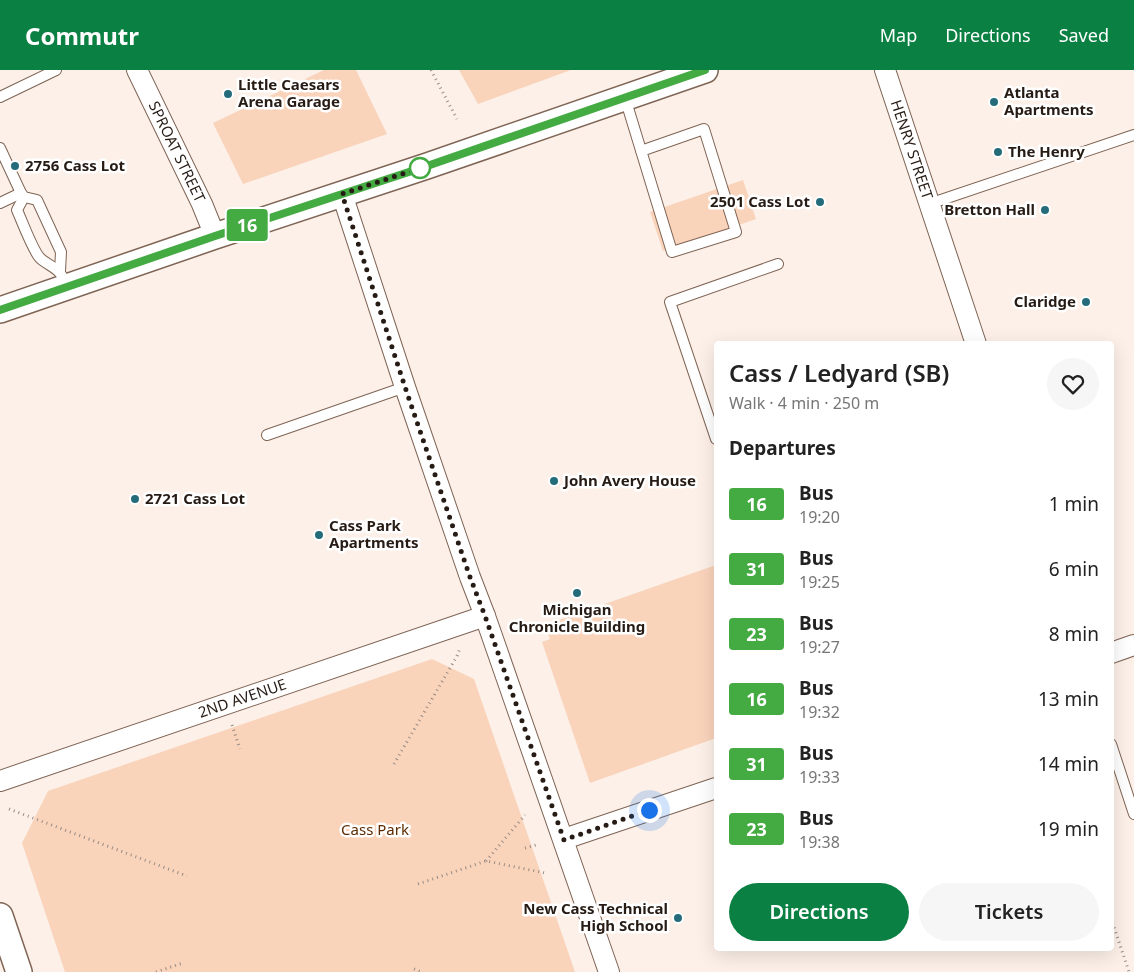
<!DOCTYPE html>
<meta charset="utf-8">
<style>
body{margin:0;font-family:"Noto Sans",sans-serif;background:#f6f6f6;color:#222;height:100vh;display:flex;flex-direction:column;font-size:19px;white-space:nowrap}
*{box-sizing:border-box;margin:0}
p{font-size:16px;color:#767676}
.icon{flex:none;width:28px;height:28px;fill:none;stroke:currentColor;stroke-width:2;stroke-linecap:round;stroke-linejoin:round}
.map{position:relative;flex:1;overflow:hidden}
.sheet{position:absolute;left:714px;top:271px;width:400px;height:610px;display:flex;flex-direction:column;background:#fff;border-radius:5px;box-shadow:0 5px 20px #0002}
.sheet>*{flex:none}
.badge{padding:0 10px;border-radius:4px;font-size:18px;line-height:32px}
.you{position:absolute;width:25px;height:25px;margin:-12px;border:4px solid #fff;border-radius:50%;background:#1a73e8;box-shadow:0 0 0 8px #1a73e833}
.map>.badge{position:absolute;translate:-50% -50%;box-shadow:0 0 0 2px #fff}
h2{padding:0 15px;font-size:19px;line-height:45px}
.round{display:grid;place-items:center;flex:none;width:52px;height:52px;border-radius:26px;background:#f6f6f6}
.overview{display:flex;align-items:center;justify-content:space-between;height:85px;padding:0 15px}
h1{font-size:24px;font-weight:600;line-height:38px}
.cta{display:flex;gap:10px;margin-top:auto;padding:10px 15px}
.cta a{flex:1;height:58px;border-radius:30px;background:#0b8043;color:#fff;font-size:20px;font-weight:600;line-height:58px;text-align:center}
.cta a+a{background:#f6f6f6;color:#222}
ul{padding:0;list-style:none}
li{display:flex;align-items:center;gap:15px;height:65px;padding:0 15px}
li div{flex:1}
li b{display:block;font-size:19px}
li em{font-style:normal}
li .badge{min-width:55px;font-weight:700;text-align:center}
header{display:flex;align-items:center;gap:30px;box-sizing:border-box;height:70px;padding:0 25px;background:#0b8043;color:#fff}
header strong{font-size:24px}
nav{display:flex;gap:28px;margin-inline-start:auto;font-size:18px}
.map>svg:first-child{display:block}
.green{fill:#fad3bb}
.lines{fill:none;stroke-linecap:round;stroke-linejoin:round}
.service-casing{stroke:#7f6454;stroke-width:12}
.minor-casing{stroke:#7f6454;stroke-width:22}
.tertiary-casing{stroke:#7f6454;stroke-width:28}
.path{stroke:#978c84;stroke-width:3;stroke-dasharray:1 4;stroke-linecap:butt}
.service{stroke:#fff;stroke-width:10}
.minor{stroke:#fff;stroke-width:20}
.tertiary{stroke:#fff;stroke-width:25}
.line-casing{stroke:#fff;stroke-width:11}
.line{stroke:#44aa42;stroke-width:8}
.walk{stroke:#271c15;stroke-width:5;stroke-dasharray:0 9}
.poi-dot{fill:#256c7a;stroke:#fff;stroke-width:2}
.stop-dot{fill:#fff;stroke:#44aa42;stroke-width:2.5}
.labels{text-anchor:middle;stroke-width:5;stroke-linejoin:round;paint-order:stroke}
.poi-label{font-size:15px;font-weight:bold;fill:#271c15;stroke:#fff;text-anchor:start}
.street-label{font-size:15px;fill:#271c15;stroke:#fff}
.park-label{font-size:15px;fill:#5e2b00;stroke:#fff}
</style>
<header>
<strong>Commutr</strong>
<nav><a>Map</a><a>Directions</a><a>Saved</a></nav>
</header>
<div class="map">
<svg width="1134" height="902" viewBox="0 0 1134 902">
<rect width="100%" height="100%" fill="#fcf0e8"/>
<g class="green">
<path d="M324,0H356L387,64L243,114L213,53Z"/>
<path d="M459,0H571L478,34Z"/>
<path d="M743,110L756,149L663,181L650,142Z"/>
<path d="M716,495V668L590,713L542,572L550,569L545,555Z"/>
<path d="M432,589L474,609L575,902H65L22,773L48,721Z"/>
</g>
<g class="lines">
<g class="service-casing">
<g id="service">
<path d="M0,27L56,0"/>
<path d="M625,28L672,182L736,162L704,59L641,81"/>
<path d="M0,78L21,123"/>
<path d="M24,127L17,140C22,151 33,181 40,188C47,195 57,197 62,206"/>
<path d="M0,133L21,123L24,127L37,130L61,182L60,201"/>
<path d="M929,134L1134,65"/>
<path d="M267,365L405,317"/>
<path d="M716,369L670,232L778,194"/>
<path d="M1111,674L1134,744"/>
</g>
</g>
<g class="minor-casing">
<g id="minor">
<path id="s1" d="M137,0L202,134L215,166"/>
<path id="s2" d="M885,0L976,274"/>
<path d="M342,124L405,317L470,507L485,546L609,902"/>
<path d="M1111,583L1134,575"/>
<path id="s3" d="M0,711L485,546"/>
<path d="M564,769L716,718"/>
</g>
</g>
<g class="tertiary-casing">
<g id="tertiary">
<path d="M0,240L215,166L427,96L705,0"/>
<path d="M0,846L19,902"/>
</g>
</g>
<g class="path">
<path d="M431,0L457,49"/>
<path d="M232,655L240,679"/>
<path d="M394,694L457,586L460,578"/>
<path d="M9,739L187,806"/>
<path d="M525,778L536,775"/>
<path d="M486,791L525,745"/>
<path d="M418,814L486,791L545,803"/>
<path d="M1111,848L1129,902"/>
<path d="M414,899L421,902"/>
<path d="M156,902L183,893"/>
</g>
<use href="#service" class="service"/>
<use href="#minor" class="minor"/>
<use href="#tertiary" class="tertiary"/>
</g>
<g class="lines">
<g class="line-casing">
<path id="line" d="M0,240L215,166L427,96L705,0"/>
</g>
<use href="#line" class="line"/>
<path class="walk" d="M420,98L342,124L405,317L470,507L485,546L564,770L649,740"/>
</g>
<g class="poi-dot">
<circle cx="228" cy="24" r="5"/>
<circle cx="994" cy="32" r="5"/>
<circle cx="998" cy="82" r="5"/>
<circle cx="15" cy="96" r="5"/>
<circle cx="820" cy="132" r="5"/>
<circle cx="1045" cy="140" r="5"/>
<circle cx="1086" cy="232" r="5"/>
<circle cx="554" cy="411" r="5"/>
<circle cx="135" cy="429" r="5"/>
<circle cx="319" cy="465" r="5"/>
<circle cx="577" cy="523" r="5"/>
<circle cx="678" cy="848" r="5"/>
</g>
<circle class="stop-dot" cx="420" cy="98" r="10"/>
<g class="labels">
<g class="poi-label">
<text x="238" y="20">Little Caesars<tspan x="238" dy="17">Arena Garage</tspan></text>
<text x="1004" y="28">Atlanta<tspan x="1004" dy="17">Apartments</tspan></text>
<text x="1008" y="87">The Henry</text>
<text x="25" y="101">2756 Cass Lot</text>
<text x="810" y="137" text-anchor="end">2501 Cass Lot</text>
<text x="1035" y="145" text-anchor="end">Bretton Hall</text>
<text x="1076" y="237" text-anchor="end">Claridge</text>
<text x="564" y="416">John Avery House</text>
<text x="145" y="434">2721 Cass Lot</text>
<text x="329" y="461">Cass Park<tspan x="329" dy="17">Apartments</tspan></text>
<text x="577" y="545" text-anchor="middle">Michigan<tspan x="577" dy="17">Chronicle Building</tspan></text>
<text x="668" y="844" text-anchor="end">New Cass Technical<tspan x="668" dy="17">High School</tspan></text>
</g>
<g class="street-label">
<text dy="5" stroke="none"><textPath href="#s2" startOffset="84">HENRY STREET</textPath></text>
<text dy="5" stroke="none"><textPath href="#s1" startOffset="91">SPROAT STREET</textPath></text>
<text dy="5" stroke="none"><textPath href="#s3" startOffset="256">2ND AVENUE</textPath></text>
</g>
<g class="park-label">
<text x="375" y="765">Cass Park</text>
</g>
</g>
</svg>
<div class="you" style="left:649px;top:740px"></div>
<b class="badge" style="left:247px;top:155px;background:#44aa42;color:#fff">16</b>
<section class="sheet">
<div class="overview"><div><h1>Cass / Ledyard (SB)</h1><p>Walk · 4 min · 250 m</p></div><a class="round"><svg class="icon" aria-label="heart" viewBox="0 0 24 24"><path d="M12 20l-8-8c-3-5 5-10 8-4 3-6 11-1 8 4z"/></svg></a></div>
<h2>Departures</h2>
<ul>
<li><span class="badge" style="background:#44aa42;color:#fff">16</span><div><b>Bus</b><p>19:20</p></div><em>1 min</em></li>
<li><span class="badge" style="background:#44aa42;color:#fff">31</span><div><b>Bus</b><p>19:25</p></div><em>6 min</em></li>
<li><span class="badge" style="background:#44aa42;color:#fff">23</span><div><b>Bus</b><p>19:27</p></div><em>8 min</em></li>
<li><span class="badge" style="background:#44aa42;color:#fff">16</span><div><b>Bus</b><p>19:32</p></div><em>13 min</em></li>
<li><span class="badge" style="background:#44aa42;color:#fff">31</span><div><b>Bus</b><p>19:33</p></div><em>14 min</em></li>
<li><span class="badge" style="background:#44aa42;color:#fff">23</span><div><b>Bus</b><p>19:38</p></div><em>19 min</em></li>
</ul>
<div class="cta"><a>Directions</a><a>Tickets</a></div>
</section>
</div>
